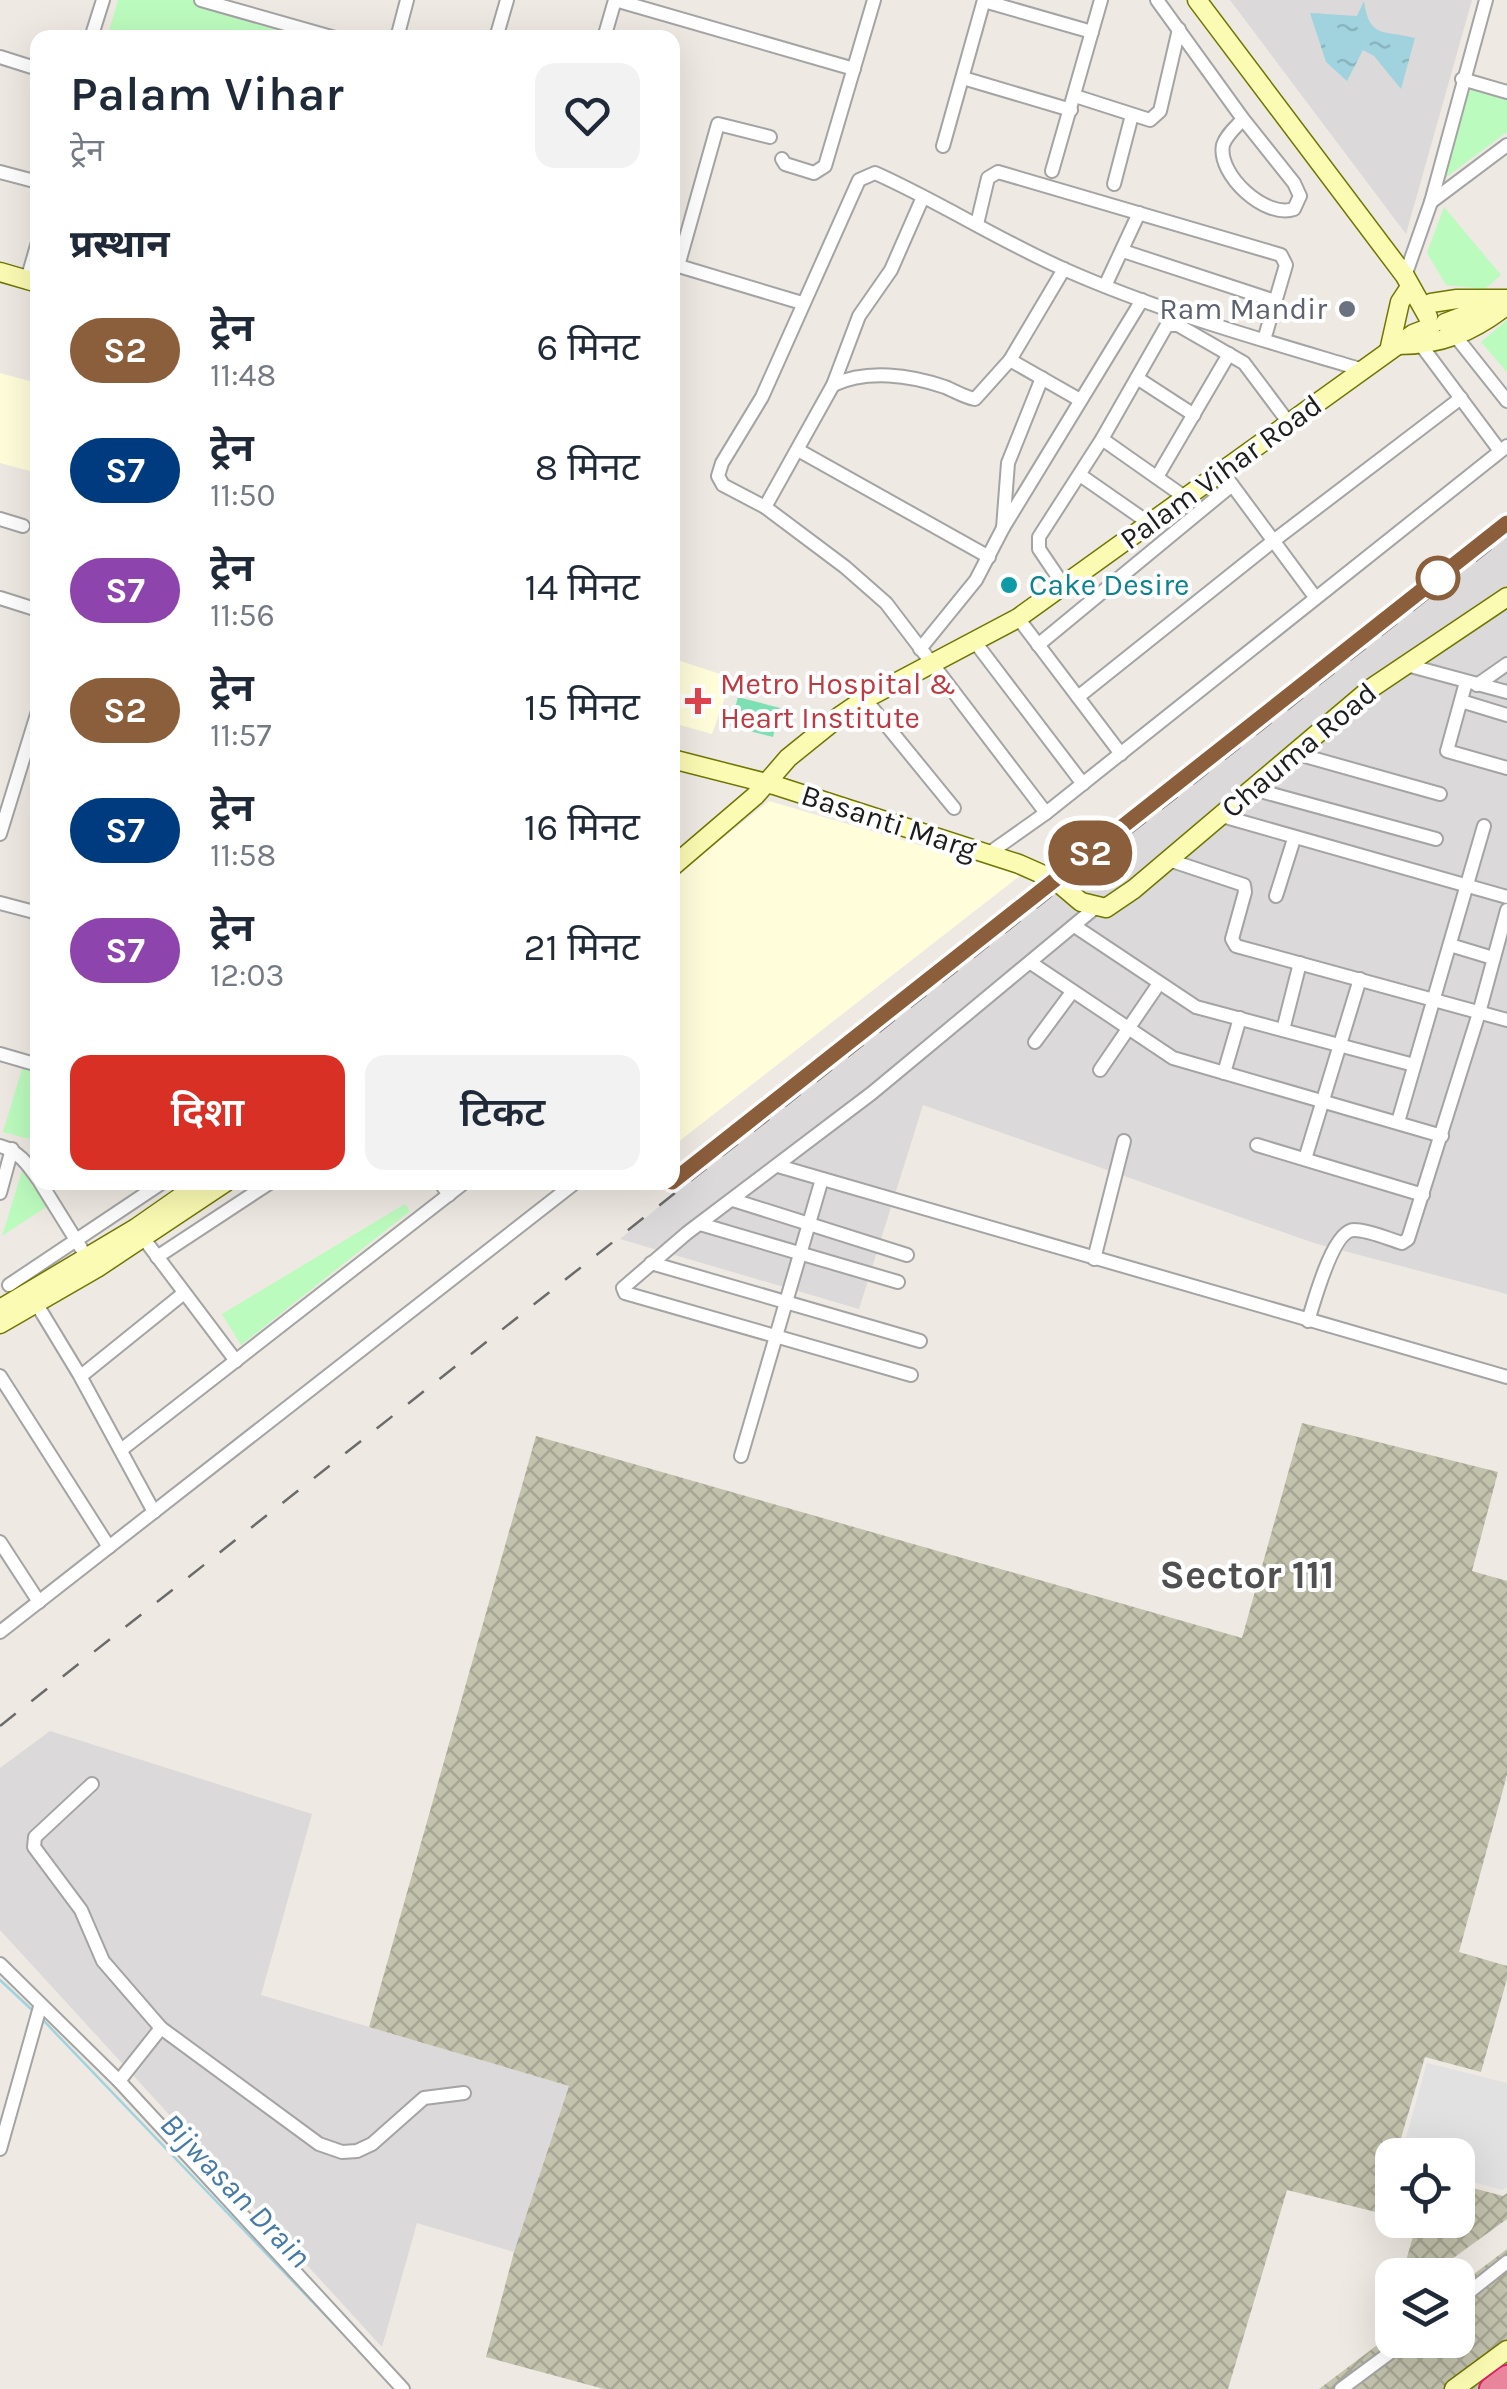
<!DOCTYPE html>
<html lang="hi">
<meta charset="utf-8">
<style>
body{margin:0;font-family:Karla,"Noto Sans Devanagari",sans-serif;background:#f2f2f3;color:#1f2937;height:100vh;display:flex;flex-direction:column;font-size:38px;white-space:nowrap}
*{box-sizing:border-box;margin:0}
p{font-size:32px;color:#747a83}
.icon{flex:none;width:55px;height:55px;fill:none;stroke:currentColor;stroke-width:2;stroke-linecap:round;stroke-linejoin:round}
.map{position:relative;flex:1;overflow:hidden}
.side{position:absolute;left:30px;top:30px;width:650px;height:1160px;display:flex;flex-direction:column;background:#fff;border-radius:20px;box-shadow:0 10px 40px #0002}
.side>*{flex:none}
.badge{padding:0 20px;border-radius:32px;font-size:35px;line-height:65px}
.fabs{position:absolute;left:1375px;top:2138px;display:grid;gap:20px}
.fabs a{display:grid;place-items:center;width:100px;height:100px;border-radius:20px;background:#fff;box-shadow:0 10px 40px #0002;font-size:50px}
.map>.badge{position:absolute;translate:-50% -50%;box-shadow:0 0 0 5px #fff}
h2{padding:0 40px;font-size:38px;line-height:90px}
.round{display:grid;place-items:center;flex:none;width:105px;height:105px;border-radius:20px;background:#f2f2f3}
.headline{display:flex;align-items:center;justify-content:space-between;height:170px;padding:0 40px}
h1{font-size:48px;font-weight:600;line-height:75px}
.primary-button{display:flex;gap:20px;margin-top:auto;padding:20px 40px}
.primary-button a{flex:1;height:115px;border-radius:20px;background:#d93025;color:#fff;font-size:40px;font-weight:600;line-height:115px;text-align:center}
.primary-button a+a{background:#f2f2f3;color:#1f2937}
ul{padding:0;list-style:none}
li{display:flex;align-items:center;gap:30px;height:120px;padding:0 40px}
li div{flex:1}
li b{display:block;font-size:38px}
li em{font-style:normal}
li .badge{min-width:110px;font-weight:700;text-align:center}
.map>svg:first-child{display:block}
.residential{fill:#dbd9d9}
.education{fill:#fffdda}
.construction{fill:url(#construction-cross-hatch)}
.park{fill:#bcfbbe}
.pitch{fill:#7de0b5}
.parking{fill:#e1e1e1}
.water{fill:url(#water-ripples)}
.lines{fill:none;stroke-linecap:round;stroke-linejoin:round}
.stream{stroke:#a0d3de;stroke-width:2.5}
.street-casing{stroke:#a4a4a4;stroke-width:16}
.secondary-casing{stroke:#6f7601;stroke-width:21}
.highway-casing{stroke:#dd1e6a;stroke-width:26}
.street{stroke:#fff;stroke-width:12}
.secondary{stroke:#fbfbb3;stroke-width:18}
.highway{stroke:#e9869e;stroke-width:22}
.rail{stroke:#6b6b6b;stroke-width:2.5;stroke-dasharray:20 20;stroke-linecap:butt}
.line-casing{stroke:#fff;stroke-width:22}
.line{stroke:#8b5e3c;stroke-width:15}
.worship-dot{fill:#6b7280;stroke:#fff;stroke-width:4}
.stop-dot{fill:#fff;stroke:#8b5e3c;stroke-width:5}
.culture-dot{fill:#0f9aa8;stroke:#fff;stroke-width:4}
.health-dot{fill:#e0444e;stroke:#fff;stroke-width:4}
.labels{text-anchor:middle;stroke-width:8;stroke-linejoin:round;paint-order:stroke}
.worship-label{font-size:30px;fill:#5b616d;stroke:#fff;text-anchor:end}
.street-label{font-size:30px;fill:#1d1d1d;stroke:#fff}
.culture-label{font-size:30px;fill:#0d838f;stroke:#fff;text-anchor:start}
.health-label{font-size:30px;fill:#be3a42;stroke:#fff;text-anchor:start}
.water-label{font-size:32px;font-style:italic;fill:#447aa7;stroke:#fff}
.district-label{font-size:40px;font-weight:bold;fill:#505050;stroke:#fff}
</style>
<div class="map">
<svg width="1507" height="2389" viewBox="0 0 1507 2389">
<defs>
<pattern id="construction-cross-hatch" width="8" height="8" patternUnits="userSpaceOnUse" patternTransform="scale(2.5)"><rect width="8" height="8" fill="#c3c2ad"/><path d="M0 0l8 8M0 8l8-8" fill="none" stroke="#a7a694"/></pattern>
<pattern id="water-ripples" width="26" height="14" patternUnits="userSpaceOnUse" patternTransform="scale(2.5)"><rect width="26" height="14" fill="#a0d3de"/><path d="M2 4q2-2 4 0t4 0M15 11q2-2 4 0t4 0" fill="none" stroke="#89b5be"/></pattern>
</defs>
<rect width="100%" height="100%" fill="#eee9e2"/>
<g class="residential">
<path d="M1230,0H1472L1406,234Z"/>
<path d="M1507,537V1294L1314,1243L923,1105L859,1309L620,1239L790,1098Z"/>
<path d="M50,1731L312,1814L261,1995L569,2086L514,2252L417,2223L382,2347L0,1930V1768Z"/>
</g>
<g class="education">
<path d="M0,373L37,383V473L0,463Z"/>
<path d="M672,658L732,678L712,734L673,723Z"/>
<path d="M769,801L1021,875L673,1146V878Z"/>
</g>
<g class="construction">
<path d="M1302,1423L1498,1472L1472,1571L1507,1581V1775L1459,1952L1507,1966V1979L1481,2072L1425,2057L1396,2155H1392V2216L1287,2190L1228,2389H604L486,2357L514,2252L569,2086L369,2027L536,1436L1242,1638Z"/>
<path d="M1458,2184L1503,2196L1507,2193V2219L1430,2275H1402L1417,2222L1410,2220H1458Z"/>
<path d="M1507,2249V2389H1319L1392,2334V2340H1458V2286Z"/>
</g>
<g class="park">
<path d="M118,0H194L308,33L306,38H107Z"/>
<path d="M1470,87L1507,97V132L1445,178Z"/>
<path d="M1444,207L1501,275L1485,289L1446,285L1427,253Z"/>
<path d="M1507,320V372L1481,342Z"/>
<path d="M23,1066L37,1070V1141L3,1132Z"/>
<path d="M23,1168L49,1205L2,1236Z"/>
<path d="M405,1204L410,1211L241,1345L222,1314Z"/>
</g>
<path class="pitch" d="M738,697L780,708L773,737L730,726Z"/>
<path class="parking" d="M1427,2063L1507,2083V2187L1502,2190L1458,2178V2155H1401Z"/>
<path class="water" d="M1364,1C1369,39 1384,30 1415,38L1401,89L1374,56L1363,50L1347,81L1326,62L1310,13L1357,16Z"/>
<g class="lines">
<g class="stream">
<path d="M0,1980L31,2009"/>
<path d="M44,2021L368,2360"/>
</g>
<g class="street-casing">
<g id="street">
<path d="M201,0L335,38"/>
<path d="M615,0L854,69"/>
<path d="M1157,0L1243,119L1294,183L1300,196L1294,209C1266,219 1217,175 1223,145C1226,135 1236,127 1243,119"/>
<path d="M984,1L1092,32"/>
<path d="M91,38L103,0"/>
<path d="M397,38L407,0"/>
<path d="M496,38L507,0"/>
<path d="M604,38L615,0"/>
<path d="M0,57L38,69"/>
<path d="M963,78L1071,110"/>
<path d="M1462,79L1507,92"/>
<path d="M1075,96L1150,120L1160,111L1179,29"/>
<path d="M943,146L984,0"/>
<path d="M782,159L785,164L814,173L825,166L874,0"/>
<path d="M1052,171L1101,0"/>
<path d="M0,172L38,182"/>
<path d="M1114,184L1132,115"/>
<path d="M1431,202L1507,145"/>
<path d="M977,224L988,178L998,172L1281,255L1286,265L1264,340"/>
<path d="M1123,251L1275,301"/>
<path d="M672,264L802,303"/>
<path d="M678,266L718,124L770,137"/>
<path d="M1405,276L1431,202L1486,0"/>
<path d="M27,280L38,242"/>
<path d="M1105,286L1139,213"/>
<path d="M1453,333L1507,401"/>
<path d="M1418,341L1500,451"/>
<path d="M1010,360L1080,400"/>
<path d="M1137,378L1194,415"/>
<path d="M833,385C867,369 910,375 945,387C955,391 964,397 975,399L1010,360L1064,269"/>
<path d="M1102,439L1186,498"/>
<path d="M798,450L989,557"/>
<path d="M1080,475L1149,523"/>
<path d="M1157,477L1229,354"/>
<path d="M1227,478L1315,597"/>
<path d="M765,507L833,385L859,316L891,270L923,197"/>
<path d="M0,519L23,526"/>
<path d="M1003,528L1008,463L1042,378"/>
<path d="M1064,586L1039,549V537L1102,439L1167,325H1178L1244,363L1289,423"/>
<path d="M0,598L38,610"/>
<path d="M1018,618L1121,754"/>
<path d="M975,642L1083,784"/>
<path d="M1038,645L1232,485"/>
<path d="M920,649L976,580L1003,528L1142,300"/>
<path d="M1403,664L1507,692"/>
<path d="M1466,682L1447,751L1507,768"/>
<path d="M1477,685L1507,664"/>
<path d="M1078,697L1272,542L1461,398"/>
<path d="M865,699L954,808"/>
<path d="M1461,701L1507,715"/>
<path d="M1294,753L1440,794"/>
<path d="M1253,789L1436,839"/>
<path d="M1046,813L886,603L845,567L765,507L723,485L718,476L722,463L762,397L859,180L875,173C940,202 1000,241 1066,270C1161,312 1263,340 1363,370"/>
<path d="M1222,816L1507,897"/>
<path d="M0,834L38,711"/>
<path d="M988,854L1046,813L1507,446"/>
<path d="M1169,860L1244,885L1245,892L1232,939L1236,946L1507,1020"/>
<path d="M1276,896L1293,842"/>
<path d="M0,903L38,913"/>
<path d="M1076,927L1196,1007L1414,1065"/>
<path d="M1450,945L1493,958"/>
<path d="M1031,963L1173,1058L1442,1136"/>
<path d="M1283,1030L1300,963"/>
<path d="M1035,1042L1072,992"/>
<path d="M0,1054L38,1065"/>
<path d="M1100,1070L1158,985"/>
<path d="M1224,1073L1240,1018"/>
<path d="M1398,1122L1484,826"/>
<path d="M1257,1145L1423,1195"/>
<path d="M0,1146C18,1151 27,1163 38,1179"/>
<path d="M1305,1159L1360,979"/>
<path d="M778,1166L1507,1377"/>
<path d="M40,1182L81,1248"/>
<path d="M440,1182L449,1195"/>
<path d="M0,1193L12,1149"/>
<path d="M733,1200L907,1255"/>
<path d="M700,1224L898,1282"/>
<path d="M138,1231L236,1361"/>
<path d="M157,1257L271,1182"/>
<path d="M1094,1259L1124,1141"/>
<path d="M651,1263L920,1341"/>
<path d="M9,1285L163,1182"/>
<path d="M36,1303L79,1374L154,1512"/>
<path d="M1308,1321C1314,1302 1333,1230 1354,1230C1369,1230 1388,1239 1402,1243L1408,1239L1479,1013L1507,910"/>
<path d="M911,1375L625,1293L623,1288L687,1233L872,1093L1096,907"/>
<path d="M0,1376L109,1547"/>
<path d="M81,1376L184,1293"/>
<path d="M121,1450L465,1182"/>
<path d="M741,1456L822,1179"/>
<path d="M0,1542L39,1602"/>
<path d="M0,1632L576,1182"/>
<path d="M92,1784L35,1837L34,1847L81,1910L103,1961L161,2028L319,2144L342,2152L357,2151L372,2144L424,2098L464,2093"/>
<path d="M0,1964L119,2081L403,2389"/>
<path d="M119,2081L161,2028"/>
<path d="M0,2149L40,2007"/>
<path d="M1458,2301L1507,2262"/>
<path d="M1341,2389L1407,2340"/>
</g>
</g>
<g class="secondary-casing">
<g id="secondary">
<path d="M1197,0L1405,276L1428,317"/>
<path d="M0,272L38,283"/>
<path d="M1431,303L1457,299H1507"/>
<path d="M1445,323L1500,302"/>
<path d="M1398,345C1441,345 1473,332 1507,305"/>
<path d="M1389,351L1400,302L1410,287"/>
<path d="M672,759L774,785L1019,864L1055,880L1081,902L1106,908L1134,889L1370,689L1507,597"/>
<path d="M672,867L755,796L788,758L840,716L865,699L1018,618L1413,334L1431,327"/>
<path d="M0,1309L136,1228L202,1182"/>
<path d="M0,1324L97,1268L226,1182"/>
<path d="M1454,2389L1507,2350"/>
</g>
</g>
<g class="highway-casing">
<path id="highway" d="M1491,2389L1507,2377"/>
</g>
<use href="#street" class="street"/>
<use href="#secondary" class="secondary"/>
<use href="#highway" class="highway"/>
<path class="rail" d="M0,1726L1507,536"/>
</g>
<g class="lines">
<g class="line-casing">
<path id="line" d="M672,1182L1507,523"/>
</g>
<use href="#line" class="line"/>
</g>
<circle class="worship-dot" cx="1347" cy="309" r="10"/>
<circle class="stop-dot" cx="1438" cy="578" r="20"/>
<circle class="culture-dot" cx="1009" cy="585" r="10"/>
<path class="health-dot" d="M693 686h10v10h10v10h-10v10h-10v-10h-10v-10h10z"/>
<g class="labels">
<g class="worship-label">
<text x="1327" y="319">Ram Mandir</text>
</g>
<g class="street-label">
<text transform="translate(1221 472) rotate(-36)" y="10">Palam Vihar Road</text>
<text transform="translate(1299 750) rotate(-40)" y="10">Chauma Road</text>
<text transform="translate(889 822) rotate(18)" y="10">Basanti Marg</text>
</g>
<g class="culture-label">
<text x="1029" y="595">Cake Desire</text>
</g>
<g class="health-label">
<text x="720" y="694">Metro Hospital &amp;<tspan x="720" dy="34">Heart Institute</tspan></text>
</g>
<g class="water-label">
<text transform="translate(236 2190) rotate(46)" y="11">Bijwasan Drain</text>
</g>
<g class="district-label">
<text x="1247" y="1588">Sector 111</text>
</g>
</g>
</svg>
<div class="fabs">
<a><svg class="icon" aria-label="locate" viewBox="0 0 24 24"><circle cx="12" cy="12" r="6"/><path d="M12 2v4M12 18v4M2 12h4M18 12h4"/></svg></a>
<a><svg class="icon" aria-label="layers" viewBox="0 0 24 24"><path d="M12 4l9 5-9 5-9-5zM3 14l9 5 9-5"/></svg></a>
</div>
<b class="badge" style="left:1090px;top:853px;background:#8b5e3c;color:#fff">S2</b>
<section class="side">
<div class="headline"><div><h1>Palam Vihar</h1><p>ट्रेन</p></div><a class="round"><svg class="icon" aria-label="heart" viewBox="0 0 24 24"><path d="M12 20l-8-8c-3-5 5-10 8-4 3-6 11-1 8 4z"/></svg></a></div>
<h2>प्रस्थान</h2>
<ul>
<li><span class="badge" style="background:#8b5e3c;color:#fff">S2</span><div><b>ट्रेन</b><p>11:48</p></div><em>6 मिनट</em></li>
<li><span class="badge" style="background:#003b80;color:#fff">S7</span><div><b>ट्रेन</b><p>11:50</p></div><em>8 मिनट</em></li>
<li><span class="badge" style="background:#8e44ad;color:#fff">S7</span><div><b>ट्रेन</b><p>11:56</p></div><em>14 मिनट</em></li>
<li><span class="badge" style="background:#8b5e3c;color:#fff">S2</span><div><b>ट्रेन</b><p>11:57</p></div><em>15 मिनट</em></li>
<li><span class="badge" style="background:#003b80;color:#fff">S7</span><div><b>ट्रेन</b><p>11:58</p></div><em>16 मिनट</em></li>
<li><span class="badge" style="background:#8e44ad;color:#fff">S7</span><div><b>ट्रेन</b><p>12:03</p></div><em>21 मिनट</em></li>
</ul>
<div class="primary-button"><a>दिशा</a><a>टिकट</a></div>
</section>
</div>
